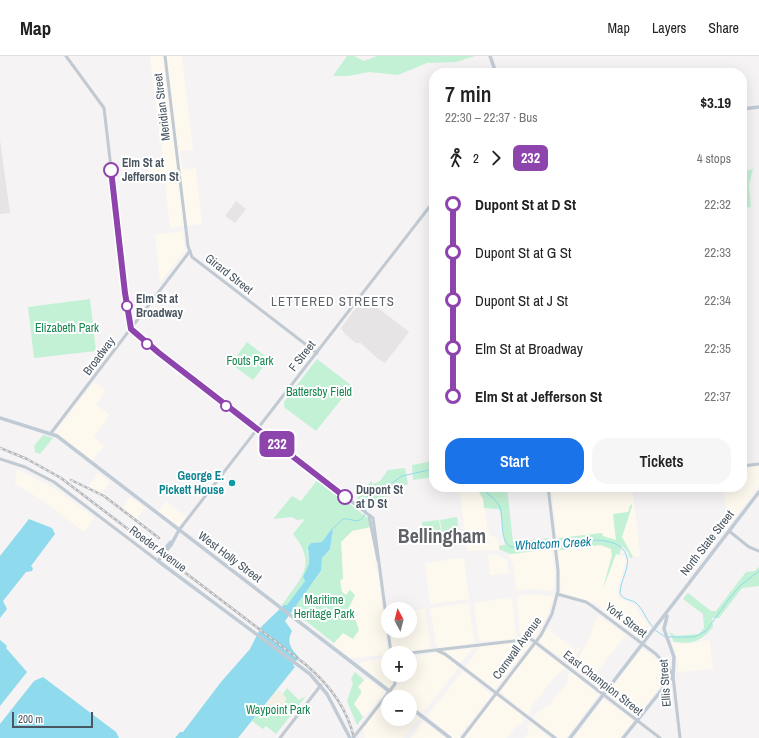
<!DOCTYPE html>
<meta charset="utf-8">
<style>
body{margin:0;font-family:"Archivo Narrow",sans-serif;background:#f6f6f6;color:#222;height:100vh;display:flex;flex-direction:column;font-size:15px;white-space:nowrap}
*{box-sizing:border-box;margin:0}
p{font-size:13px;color:#767676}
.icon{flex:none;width:22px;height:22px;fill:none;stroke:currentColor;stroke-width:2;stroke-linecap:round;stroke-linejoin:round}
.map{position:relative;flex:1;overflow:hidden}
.panel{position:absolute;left:429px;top:12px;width:318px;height:424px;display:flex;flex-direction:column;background:#fff;border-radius:16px;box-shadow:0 4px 16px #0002}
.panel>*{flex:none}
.badge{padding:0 8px;border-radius:6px;font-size:14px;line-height:26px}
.needle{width:26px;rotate:353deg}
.fabs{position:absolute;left:381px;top:546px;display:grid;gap:8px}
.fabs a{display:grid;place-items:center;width:36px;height:36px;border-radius:50%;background:#fff;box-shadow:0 4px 16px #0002;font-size:20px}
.scale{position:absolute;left:12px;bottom:10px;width:81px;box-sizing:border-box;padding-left:4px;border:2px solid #4a5661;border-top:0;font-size:11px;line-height:14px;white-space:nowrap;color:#4a5661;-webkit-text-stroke:3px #fff;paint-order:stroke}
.map>.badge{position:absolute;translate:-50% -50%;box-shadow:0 0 0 2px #fff}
.legs{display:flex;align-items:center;gap:6px;height:44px;padding:0 16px;font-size:13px}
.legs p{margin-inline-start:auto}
.head{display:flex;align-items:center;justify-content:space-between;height:68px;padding:0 16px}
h1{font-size:22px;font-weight:600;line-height:30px}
.primary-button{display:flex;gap:8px;margin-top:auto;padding:8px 16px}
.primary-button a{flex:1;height:46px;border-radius:16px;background:#1a73e8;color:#fff;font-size:16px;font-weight:600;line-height:46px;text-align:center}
.primary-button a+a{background:#f6f6f6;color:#222}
ul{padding:0 16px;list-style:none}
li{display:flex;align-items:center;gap:14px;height:48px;font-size:15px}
li i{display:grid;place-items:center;width:6px;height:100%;margin:0 5px;background:currentColor}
li i::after{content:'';width:10px;height:10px;margin:-5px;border:3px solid;border-radius:50%;background:#fff}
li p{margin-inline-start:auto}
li:first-child i{background:linear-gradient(#0000 50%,currentColor 0)}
li:last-child i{background:linear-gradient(currentColor 50%,#0000 0)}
header{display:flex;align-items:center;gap:24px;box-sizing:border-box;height:56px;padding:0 20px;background:#fff;border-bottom:1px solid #e0e0e0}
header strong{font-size:19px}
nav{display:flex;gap:22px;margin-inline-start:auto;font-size:14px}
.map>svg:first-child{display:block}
.commercial{fill:#fdf9ef}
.education{fill:#e6e4e5}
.green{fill:#c3f1d5}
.sand{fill:#f5f0e5}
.water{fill:#90daee}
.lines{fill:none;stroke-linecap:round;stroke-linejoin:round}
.stream{stroke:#90daee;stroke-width:1}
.tertiary{stroke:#c1cad2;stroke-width:3}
.secondary{stroke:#c1cbd6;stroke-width:3.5}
.rail-casing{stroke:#b5b8bd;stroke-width:2.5}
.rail{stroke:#fff;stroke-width:1;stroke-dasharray:3;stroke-linecap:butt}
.tertiary-bridge{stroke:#c1cad2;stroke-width:3}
.line-1-casing{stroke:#fff;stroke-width:9}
.line-1{stroke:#8e44ad;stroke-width:6}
.stop-1-dot{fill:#fff;stroke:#8e44ad;stroke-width:2}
.culture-dot{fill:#0f9aa8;stroke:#fff;stroke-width:1.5}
.labels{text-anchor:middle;stroke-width:4;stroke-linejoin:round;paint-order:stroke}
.street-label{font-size:12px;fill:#4a5661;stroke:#fff}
.stop-label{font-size:12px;font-weight:bold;fill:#4a5661;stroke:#fff;text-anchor:start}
.park-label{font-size:12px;fill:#17864f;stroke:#fff}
.culture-label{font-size:12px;font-weight:bold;fill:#0d838f;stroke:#fff;text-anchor:end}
.neighbourhood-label{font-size:13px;letter-spacing:1px;fill:#5f6368;stroke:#fff}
.water-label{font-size:13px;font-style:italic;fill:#0c7c9b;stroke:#fff}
.town-label{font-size:20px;font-weight:bold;fill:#5f6368;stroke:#fff}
</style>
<header>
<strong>Map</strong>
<nav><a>Map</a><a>Layers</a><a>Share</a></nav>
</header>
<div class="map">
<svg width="759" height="682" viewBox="0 0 759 682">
<rect width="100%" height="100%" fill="#f5f3f3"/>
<g class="commercial">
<path d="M150,0H182L193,94L180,95L182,113L196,112L202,168L170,172L164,117L148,118L147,110L160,109V107L163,106Z"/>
<path d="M183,175L185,195L160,226L155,179Z"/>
<path d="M94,326L106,335L96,348L110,359L94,381L104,390L92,405L55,376Z"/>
<path d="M759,410V430L731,467H728L723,431H742V412Z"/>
<path d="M17,413L59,435L95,462L84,476L45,446L15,428Z"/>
<path d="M98,417L110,426L102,437L89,430Z"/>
<path d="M459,431H476L478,433L483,443L489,479L495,481L498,484L500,494L467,495Z"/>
<path d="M587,431H632L639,487H638L641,500L633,501L622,481L632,450L631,448L628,456L613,458L616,484L602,480V477L559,482L557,481L552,436Z"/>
<path d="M130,441L145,452L137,463L122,452Z"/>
<path d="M166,445L186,461L179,471L158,455Z"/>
<path d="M371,471L376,505L375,511L378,516L388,597L386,599L351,602L333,589L343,577L353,583L349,552L351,545L342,537L340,523H343L341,486L352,475Z"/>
<path d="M600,489L611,493L612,499L603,531L616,498L625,501L626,505L618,532L619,542L637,550L638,556L651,572L643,582H640L594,547L561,537L558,495Z"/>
<path d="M552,493L555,517L554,535L532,533L516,535L513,508L508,499Z"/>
<path d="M497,498L507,504L509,517L490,519L488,499Z"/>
<path d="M461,502H464L469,543L430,548L425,507Z"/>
<path d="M537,538L553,541V544L547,560L536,581H522L520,579L517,540Z"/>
<path d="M512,541L516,581L514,583L479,586L474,547Z"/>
<path d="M469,547L474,586L472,588L438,592L436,589L430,552Z"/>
<path d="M425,552L431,593L393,597L390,575H410V555Z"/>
<path d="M599,560L626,579L590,625L573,610L588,586L595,564Z"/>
<path d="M548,573L576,594L579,590L581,591L570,608L540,587V583Z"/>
<path d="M710,584L713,613L678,616V607L672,587L686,588Z"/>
<path d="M528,585L530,589L495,633L466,611L467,608L481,590Z"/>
<path d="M470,590L474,591L461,607L443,595L468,593Z"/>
<path d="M535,590L564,611L565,614L557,618L530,652L531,656L527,658L499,635Z"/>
<path d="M642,592L661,607L669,618L638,660L636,661L607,638Z"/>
<path d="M438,596L456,609L458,612L422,658L410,648V641L398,640L394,636V633L400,622L410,619V612L417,603V600Z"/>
<path d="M388,602V619L392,620L393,628L388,632L359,608L361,606Z"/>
<path d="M462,616H464L492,639L460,679V682H453L427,660Z"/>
<path d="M569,617H572L599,639L566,682H559L535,664L534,661L535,658L549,649L568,625L567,620Z"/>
<path d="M366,622L385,636L364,661L354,647L361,637L358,631Z"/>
<path d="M389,639L392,641H388V663H410V656L419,662L403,682H365L363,672Z"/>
<path d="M495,641H498L523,660L524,664L522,668H518L507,682H465Z"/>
<path d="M603,643L632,663L633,667L620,682H574Z"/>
<path d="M423,665L425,666L446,682H411Z"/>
<path d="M530,667L534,669L549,682H524L529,676L527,669Z"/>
</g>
<g class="education">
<path d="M0,84L10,157L0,158Z"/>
<path d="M236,145L246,153L235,167L225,160Z"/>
<path d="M364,241L409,276L385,307L378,303L361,287H356L345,278L341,272Z"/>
</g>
<g class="green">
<path d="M347,0H354L364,5L377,0H475L456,6L427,7L398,19L369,16L348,20H333Z"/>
<path d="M753,113L749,129L751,151L743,152L742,153V118L743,115Z"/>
<path d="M90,243L96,295L34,302L28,251Z"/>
<path d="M247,286L269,303L253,324L231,308Z"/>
<path d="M317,303L352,330L316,375L284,351V346Z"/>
<path d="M43,379L53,382L40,398L35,396L34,390Z"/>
<path d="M434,398V421L413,424L412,409L428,406Z"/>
<path d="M405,412L408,428L391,435L392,440C379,440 376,444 371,455L356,444L371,425L373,428L380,425L388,414Z"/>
<path d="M318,423L370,464L371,471L352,475L341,486L343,523L340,524L342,536L346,539L350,534L355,539L349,552L353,556L359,574L353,583L343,577L334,587L292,554L321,516L322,502L330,493L333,474L330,475L322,486L311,487L307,495L309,509L303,521L305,525L287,549L283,550L282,549C301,521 318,509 293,478L305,463L297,464L292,461L273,463L292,440L301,445Z"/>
<path d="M476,431L507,432L513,486L549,482L551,493L510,498L499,493V490L505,489L500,455L498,453L484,452L483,443Z"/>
<path d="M631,448L632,450L622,481L633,501L630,502L628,496L622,490L619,499L616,498L603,533L612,499L611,493L600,489L560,494L559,482L602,477L603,480L616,484L613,458L628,456Z"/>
<path d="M457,461L459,478L446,480L445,477H442L440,464Z"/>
<path d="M439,464L441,477L438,478V481L424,483L422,466Z"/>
<path d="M759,511V530L742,532L719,562H712L713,571C700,586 694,588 674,586L669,576L676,580L699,578L704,572L703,558L683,543L688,537L711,555H716L746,516L755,515Z"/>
<path d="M355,616L364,624L358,631L361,634V637L354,648L363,661L357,669L347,645L353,627L351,623Z"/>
<path d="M287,632L299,644L306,640L276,678L266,670L263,673L252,665L278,634L283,638Z"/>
</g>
<path class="sand" d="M276,633L283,638L286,642C283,658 275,662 263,650Z"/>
<g class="water">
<path d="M29,463L52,472L55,478L31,510L33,512L32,515L26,516L3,545L7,553L0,562V500Z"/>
<path d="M333,474L330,493L322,502L321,515L285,565L292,575C286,586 291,593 299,601L293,609L295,611L238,682H175L180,676H183L221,626L250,593L261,571L284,549H287L305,525L303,521L309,508L308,491L311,487L322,486L330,475Z"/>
<path d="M0,584L7,590L6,592L27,616L0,650Z"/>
<path d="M43,621L116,676L119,682H0V668L34,625Z"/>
</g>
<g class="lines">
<g class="stream">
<path d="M480,431C486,437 494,441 499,449C505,461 498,484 511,491C535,495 619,467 627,501C630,512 620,525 620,537C624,546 633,542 638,549C644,555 646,564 653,571"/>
<path d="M366,455V443L370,437L379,436L402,420L434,413"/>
<path d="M331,474L343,463C352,462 360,470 365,458"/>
<path d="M655,574L665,581"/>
<path d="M669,581H694L706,575L729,543L741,529L759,515"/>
</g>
<g class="tertiary">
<path d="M66,0L104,52L129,266L131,273L134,276L154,294L373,462L391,597"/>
<path d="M165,0L188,190L192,201L317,297"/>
<path d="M51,377L190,195"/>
<path d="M0,403L25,411L54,426L158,505"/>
<path d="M742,410L759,408"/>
<path d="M548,434L570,431"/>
<path d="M369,460L378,504"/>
<path d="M179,474L434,145"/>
<path d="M729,475L749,491L759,495"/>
<path d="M557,538L586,546L592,550L656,598L668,611L673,620L680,682"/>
<path d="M438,595L445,598L555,682"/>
<path d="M410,597L531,583L660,682"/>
<path d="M365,667L395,628L394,619"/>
<path d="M280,682L321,629"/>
<path d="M462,682L541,579L552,558L558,535V514L548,431"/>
</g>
<g class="secondary">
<path d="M490,0L496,17"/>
<path d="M742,53L759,51"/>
<path d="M0,362L57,380L397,641"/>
<path d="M179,474L171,489L158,505L310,618L327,638L350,682"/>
<path d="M163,498L162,496L171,486"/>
<path d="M410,651L450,682"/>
<path d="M570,682L759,436"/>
<path d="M623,682L673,620L674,601L664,573L667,560"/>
</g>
<g class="rail-casing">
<g id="rail">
<path d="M0,392L27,403L61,422L305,608C329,628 347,651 354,682"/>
<path d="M71,424L104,440L159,482"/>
</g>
</g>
<use href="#rail" class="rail"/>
<path class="tertiary-bridge" d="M353,682L365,667"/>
</g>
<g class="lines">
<g class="line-1-casing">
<path id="line-1" d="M111,114L125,237L131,273L159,297L345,441"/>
</g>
<use href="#line-1" class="line-1"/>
</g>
<g class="stop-1-dot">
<circle cx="111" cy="114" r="7"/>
<circle cx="127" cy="250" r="5"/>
<circle cx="147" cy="288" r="5"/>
<circle cx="226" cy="350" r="5"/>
<circle cx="345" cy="441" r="7"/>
</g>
<circle class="culture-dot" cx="232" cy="427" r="4"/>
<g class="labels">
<g class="street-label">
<text transform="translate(162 51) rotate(-97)" y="4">Meridian Street</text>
<text transform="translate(229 218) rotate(38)" y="4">Girard Street</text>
<text transform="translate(99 300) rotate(-53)" y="4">Broadway</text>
<text transform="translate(302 300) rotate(-52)" y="4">F Street</text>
<text transform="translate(707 487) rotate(-52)" y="4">North State Street</text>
<text transform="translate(158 493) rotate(37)" y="4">Roeder Avenue</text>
<text transform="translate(230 501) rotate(37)" y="4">West Holly Street</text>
<text transform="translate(626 564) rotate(37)" y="4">York Street</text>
<text transform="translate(517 592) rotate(-54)" y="4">Cornwall Avenue</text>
<text transform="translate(603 627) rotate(38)" y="4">East Champion Street</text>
<text transform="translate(665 627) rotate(-94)" y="4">Ellis Street</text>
</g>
<g class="stop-label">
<text x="122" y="111">Elm St at<tspan x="122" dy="14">Jefferson St</tspan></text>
<text x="136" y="247">Elm St at<tspan x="136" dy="14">Broadway</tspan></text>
<text x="356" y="438">Dupont St<tspan x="356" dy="14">at D St</tspan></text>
</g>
<g class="park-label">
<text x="67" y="276">Elizabeth Park</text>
<text x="250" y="309">Fouts Park</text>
<text x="319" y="340">Battersby Field</text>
<text x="324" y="548">Maritime<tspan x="324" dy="14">Heritage Park</tspan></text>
<text x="278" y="658">Waypoint Park</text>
</g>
<g class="culture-label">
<text x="224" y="424">George E.<tspan x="224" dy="14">Pickett House</tspan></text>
</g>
<g class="neighbourhood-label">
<text x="333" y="250">LETTERED STREETS</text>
</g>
<g class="water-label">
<text transform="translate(553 487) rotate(-3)" y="5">Whatcom Creek</text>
</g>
<g class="town-label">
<text x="442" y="487">Bellingham</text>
</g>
</g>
</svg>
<div class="fabs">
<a><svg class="needle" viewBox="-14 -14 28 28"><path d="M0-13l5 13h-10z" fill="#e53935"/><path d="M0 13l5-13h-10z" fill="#767676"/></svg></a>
<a>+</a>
<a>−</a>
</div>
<div class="scale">200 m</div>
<b class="badge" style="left:277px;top:388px;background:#8e44ad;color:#fff">232</b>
<section class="panel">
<div class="head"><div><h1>7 min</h1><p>22:30 – 22:37 · Bus</p></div><b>$3.19</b></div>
<div class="legs"><svg class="icon" aria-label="walk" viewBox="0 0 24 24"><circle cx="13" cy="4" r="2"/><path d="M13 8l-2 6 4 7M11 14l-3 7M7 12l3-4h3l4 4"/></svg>2<svg class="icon" aria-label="forward" viewBox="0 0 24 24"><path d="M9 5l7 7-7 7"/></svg><b class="badge" style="background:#8e44ad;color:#fff">232</b><p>4 stops</p></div>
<ul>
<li><i style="color:#8e44ad"></i><b>Dupont St at D St</b><p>22:32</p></li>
<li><i style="color:#8e44ad"></i><span>Dupont St at G St</span><p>22:33</p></li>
<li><i style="color:#8e44ad"></i><span>Dupont St at J St</span><p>22:34</p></li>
<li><i style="color:#8e44ad"></i><span>Elm St at Broadway</span><p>22:35</p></li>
<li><i style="color:#8e44ad"></i><b>Elm St at Jefferson St</b><p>22:37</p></li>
</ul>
<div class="primary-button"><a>Start</a><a>Tickets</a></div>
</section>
</div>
